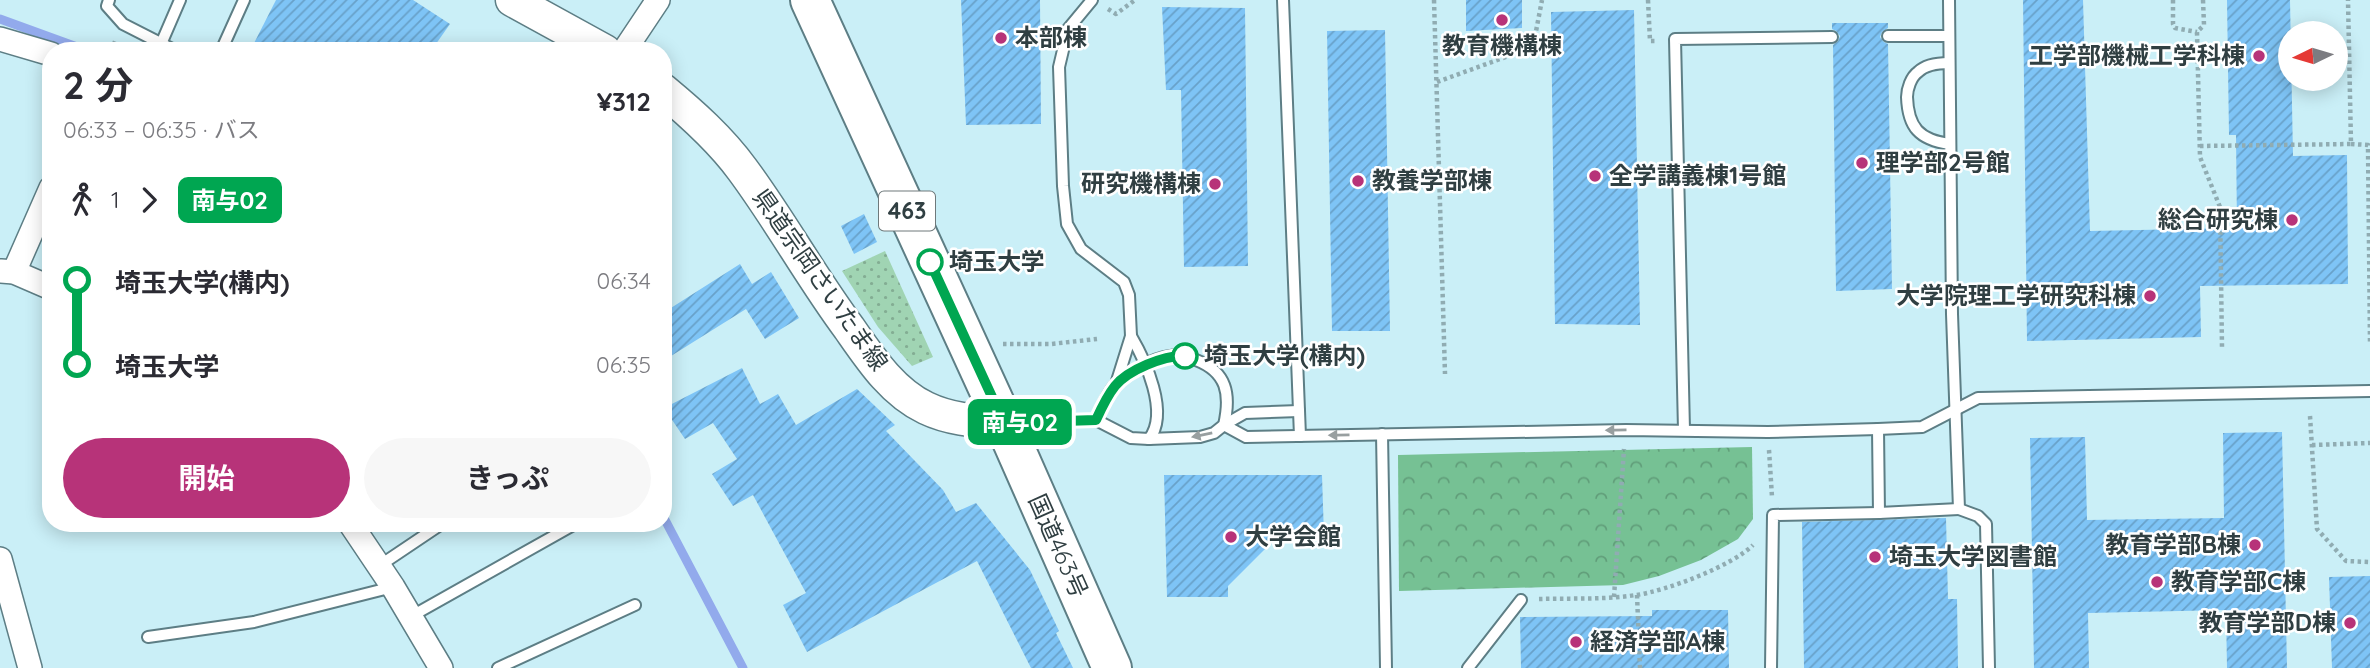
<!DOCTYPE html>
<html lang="ja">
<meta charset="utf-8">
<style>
body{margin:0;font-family:Quicksand,"Noto Sans JP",sans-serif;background:#f7f7f7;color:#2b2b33;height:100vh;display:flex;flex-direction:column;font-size:26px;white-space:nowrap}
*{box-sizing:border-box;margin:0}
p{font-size:23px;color:#7c7c81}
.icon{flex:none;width:38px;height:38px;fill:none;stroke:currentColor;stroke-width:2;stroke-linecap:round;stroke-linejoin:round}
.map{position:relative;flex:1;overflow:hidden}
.details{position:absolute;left:42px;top:42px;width:630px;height:490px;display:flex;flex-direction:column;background:#fff;border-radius:28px;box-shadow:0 4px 18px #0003}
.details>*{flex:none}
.badge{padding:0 14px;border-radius:10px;font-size:24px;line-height:46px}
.needle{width:46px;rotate:265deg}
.buttons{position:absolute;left:2278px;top:21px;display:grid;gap:14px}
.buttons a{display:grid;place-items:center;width:70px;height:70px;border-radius:50%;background:#fff;box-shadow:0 4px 18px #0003;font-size:35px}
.map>.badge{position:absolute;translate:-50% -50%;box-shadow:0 0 0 4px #fff}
.legs{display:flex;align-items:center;gap:10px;height:77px;padding:0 21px;font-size:23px}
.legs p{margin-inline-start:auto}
.overview{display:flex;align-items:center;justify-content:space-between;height:119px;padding:0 21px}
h1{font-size:38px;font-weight:700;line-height:52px}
.cta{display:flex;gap:14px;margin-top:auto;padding:14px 21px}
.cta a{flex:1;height:80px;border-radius:42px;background:#b73379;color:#fff;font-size:28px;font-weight:700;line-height:80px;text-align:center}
.cta a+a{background:#f7f7f7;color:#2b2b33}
ul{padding:0 21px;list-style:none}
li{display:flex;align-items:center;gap:24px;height:84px;font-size:26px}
li i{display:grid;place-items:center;width:10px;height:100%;margin:0 9px;background:currentColor}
li i::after{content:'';width:18px;height:18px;margin:-9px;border:5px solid;border-radius:50%;background:#fff}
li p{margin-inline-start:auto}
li:first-child i{background:linear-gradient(#0000 50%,currentColor 0)}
li:last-child i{background:linear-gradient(currentColor 50%,#0000 0)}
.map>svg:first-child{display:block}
.grass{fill:url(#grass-dots)}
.forest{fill:url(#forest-crowns)}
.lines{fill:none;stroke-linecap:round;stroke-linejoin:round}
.stream{stroke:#92aaec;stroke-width:9}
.building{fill:url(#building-hatch)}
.lane-casing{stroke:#5d7e85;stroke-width:14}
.street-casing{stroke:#5d7e85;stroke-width:26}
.secondary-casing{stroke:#5d7e85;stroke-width:35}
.highway-casing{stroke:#5d7e85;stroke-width:42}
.path{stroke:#90acb2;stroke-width:4.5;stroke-dasharray:3.5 3.5;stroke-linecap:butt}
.lane{stroke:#fff;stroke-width:10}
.street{stroke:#fff;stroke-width:23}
.secondary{stroke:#fff;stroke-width:32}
.highway{stroke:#fff;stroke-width:38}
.oneway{fill:#989fa0}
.line-1-casing{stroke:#fff;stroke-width:16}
.line-1{stroke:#00a651;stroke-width:10}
.poi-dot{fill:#b73379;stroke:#fff;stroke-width:2.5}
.stop-1-dot{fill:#fff;stroke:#00a651;stroke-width:3.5}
.labels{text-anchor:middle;stroke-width:5;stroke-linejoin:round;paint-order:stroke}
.shield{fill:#fff;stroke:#6e797b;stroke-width:2}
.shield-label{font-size:23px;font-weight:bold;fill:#303f42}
.poi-label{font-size:24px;font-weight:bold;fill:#303f42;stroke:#fff;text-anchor:start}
.stop-label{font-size:24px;font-weight:bold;fill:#303f42;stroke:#fff;text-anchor:start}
.street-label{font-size:24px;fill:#303f42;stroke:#fff}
</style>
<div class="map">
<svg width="2370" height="668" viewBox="0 0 2370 668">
<defs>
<pattern id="grass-dots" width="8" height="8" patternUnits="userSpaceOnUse" patternTransform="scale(1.75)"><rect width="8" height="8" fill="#a0d4b3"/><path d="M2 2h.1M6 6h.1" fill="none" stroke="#83ad93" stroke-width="1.8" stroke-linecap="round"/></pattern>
<pattern id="forest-crowns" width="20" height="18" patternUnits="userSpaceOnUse" patternTransform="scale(1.75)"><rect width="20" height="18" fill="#76c194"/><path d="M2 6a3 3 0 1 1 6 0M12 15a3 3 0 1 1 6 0" fill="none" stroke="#619e7a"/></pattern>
<pattern id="building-hatch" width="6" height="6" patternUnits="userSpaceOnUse" patternTransform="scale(1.75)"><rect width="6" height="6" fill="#7ec4f6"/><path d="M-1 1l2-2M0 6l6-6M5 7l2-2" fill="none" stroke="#68a1c9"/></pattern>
</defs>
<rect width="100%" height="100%" fill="#caeff7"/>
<path class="grass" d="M885,251L933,357L912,366L878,327L842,271Z"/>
<path class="forest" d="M1752,447L1753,519L1738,539L1701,560L1659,576L1623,585L1399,591L1398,455Z"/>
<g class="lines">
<g class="stream">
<path d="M0,19L88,51"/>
<path d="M663,516L743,668"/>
</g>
</g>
<g class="building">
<path d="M276,0H413L450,24L431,51H250Z"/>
<path d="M961,0H1040L1041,124L966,125Z"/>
<path d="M1466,0H1522V28L1466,31Z"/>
<path d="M2023,0H2083L2090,231L2237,228L2236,135H2229L2227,0H2290L2293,156L2347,155L2348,284L2200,286L2201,337L2027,341Z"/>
<path d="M1162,7L1245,8L1248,266L1184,267L1181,90H1166Z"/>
<path d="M1634,10L1640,325L1555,324L1551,12Z"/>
<path d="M1832,23H1888V28L1882,32L1880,37L1884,42L1888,44L1892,289L1836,291L1833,45L1838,41L1840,36L1836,31L1832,29Z"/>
<path d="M1385,30L1390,331H1332L1327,31Z"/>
<path d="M864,214L877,242L854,254L841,226Z"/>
<path d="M740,264L752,284L771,272L799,318L765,339L746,309L663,361V313Z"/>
<path d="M742,368L760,404L778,394L796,425L857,389L895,425L886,431L943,490L956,512L976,503L1030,570L1059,631L1056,633L1073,668H1031L977,561L807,652L783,605L806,593L753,495L733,506L712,474L737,459L713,423L685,439L664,408Z"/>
<path d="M2282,432L2287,668H2227L2226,610L2088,613L2089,668H2034L2030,438L2085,437L2087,520L2224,518L2223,433Z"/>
<path d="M1164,475H1322L1324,536L1277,537L1228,586V597H1167Z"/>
<path d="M1946,518L1948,599H1957L1958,668H1804L1802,522Z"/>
<path d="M2370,576V668H2332L2329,577Z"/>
<path d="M1652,610H1728L1729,668H1521L1520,617L1652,616Z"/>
</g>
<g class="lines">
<g class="lane-casing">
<g id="lane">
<path d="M109,0L107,6L123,24L176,51"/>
<path d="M1092,0L1068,29L1059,67L1063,186L1067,224L1081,249L1124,282L1129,295L1131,336L1116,384"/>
<path d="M1283,0L1300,436"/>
<path d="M1949,0L1952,314L1959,509L1978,516L1986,524L1989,668"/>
<path d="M1888,36H1949"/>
<path d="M161,44L180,0"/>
<path d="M221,51L244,0"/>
<path d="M1949,63C1939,63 1926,64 1918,72C1911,77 1907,89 1907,97C1908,127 1919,140 1950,144"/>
<path d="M1131,336C1145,360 1170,413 1149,439"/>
<path d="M1011,423L1096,420L1131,438L1149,439L1200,437L1214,433L1224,425C1231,394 1227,372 1196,360C1187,356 1179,354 1170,356C1153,358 1130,372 1117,383C1107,392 1102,409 1096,420"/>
<path d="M1224,425L1246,437L1626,430L1768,432L1878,429L1922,427L1978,398L2370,391"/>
<path d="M1224,425L1245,413L1299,411"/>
<path d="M1878,429L1879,513L1959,509"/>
<path d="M1684,430L1675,39L1832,37"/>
<path d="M1382,434L1386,668"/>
<path d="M379,566L443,523"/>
<path d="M410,617L577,523"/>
<path d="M148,637L254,622L393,587"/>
<path d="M498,668L635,605"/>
<path d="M1468,668L1521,600"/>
<path d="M1771,668L1773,515L1879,513"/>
</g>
</g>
<g class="street-casing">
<g id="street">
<path d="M0,39L51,54"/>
<path d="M624,51L658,0"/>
<path d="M1,271L14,272L51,288"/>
<path d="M14,272L51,188"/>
<path d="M350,523L393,587L441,668"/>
<path d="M0,559L30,668"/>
</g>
</g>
<g class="secondary-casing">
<g id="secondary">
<path d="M512,0L605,51"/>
<path d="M663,90C692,114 720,139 742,169C780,220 811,277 849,328C870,358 892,392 926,408C951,420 977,421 1004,423"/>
</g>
</g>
<g class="highway-casing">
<path id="highway" d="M810,0L1004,423L1112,668"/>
</g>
<g class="path">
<path d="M1434,0L1445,374"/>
<path d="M1648,0L1650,41H1656"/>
<path d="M2173,0V24L2175,28L2197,32"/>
<path d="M2203,0L2204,25L2197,32L2200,157L2220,207L2222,347"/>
<path d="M1108,9L1116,14L1135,0"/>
<path d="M111,51L116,39"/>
<path d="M1437,82L1533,47L1542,0"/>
<path d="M2351,144L2368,145L2370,343"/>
<path d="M2200,146L2351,144L2348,0"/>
<path d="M1003,344H1051L1097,339"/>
<path d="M2310,416L2317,529L2346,561L2370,562"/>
<path d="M2312,445L2370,443"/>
<path d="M1769,450L1772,497"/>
<path d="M1637,595L1640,668"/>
<path d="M1614,597L1624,449"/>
<path d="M1539,599C1571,598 1604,600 1636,595C1666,591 1732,566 1753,545"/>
</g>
<use href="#lane" class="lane"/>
<use href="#street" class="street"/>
<use href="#secondary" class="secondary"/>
<use href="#highway" class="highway"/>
</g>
<defs><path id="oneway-solid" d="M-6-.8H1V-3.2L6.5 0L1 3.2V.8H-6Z" transform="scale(1.75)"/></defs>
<g class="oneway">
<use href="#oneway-solid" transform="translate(1616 430) rotate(179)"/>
<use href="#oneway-solid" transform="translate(1202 435) rotate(168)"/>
<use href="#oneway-solid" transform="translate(1339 435) rotate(179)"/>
</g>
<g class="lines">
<g class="line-1-casing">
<path id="line-1" d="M930,262L1004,423L1096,420C1101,409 1107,396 1115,386C1128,370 1164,355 1185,356"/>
</g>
<use href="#line-1" class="line-1"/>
</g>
<g class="poi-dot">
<circle cx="1502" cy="20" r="7"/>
<circle cx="1001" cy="38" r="7"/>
<circle cx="2259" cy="56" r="7"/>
<circle cx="1862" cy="163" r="7"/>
<circle cx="1595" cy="176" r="7"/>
<circle cx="1358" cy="181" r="7"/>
<circle cx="1215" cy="184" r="7"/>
<circle cx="2292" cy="220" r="7"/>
<circle cx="2150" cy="296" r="7"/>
<circle cx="1231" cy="537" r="7"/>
<circle cx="2255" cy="545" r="7"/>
<circle cx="1875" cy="557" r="7"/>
<circle cx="2157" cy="582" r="7"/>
<circle cx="2350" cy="623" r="7"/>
<circle cx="1576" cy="642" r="7"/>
</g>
<g class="stop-1-dot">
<circle cx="930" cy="262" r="12"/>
<circle cx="1185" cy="356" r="12"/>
</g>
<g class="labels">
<rect class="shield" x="879" y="191.5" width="56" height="39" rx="5"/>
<g class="shield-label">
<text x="907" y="219">463</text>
</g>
<g class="poi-label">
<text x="1015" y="46">本部棟</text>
<text x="1502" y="54" text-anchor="middle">教育機構棟</text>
<text x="2245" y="64" text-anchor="end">工学部機械工学科棟</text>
<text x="1876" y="171">理学部2号館</text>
<text x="1609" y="184">全学講義棟1号館</text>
<text x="1372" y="189">教養学部棟</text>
<text x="1201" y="192" text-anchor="end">研究機構棟</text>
<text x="2278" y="228" text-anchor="end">総合研究棟</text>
<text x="2136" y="304" text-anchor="end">大学院理工学研究科棟</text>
<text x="1245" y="545">大学会館</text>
<text x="2241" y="553" text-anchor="end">教育学部B棟</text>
<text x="1889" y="565">埼玉大学図書館</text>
<text x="2171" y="590">教育学部C棟</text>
<text x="2336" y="631" text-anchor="end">教育学部D棟</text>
<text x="1590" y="650">経済学部A棟</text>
</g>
<g class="stop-label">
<text x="949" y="270">埼玉大学</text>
<text x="1204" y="364">埼玉大学(構内)</text>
</g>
<g class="street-label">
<text transform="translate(820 280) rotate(55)" y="8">県道宗岡さいたま線</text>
<text transform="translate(1058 546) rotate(66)" y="8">国道463号</text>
</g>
</g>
</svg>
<div class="buttons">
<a><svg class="needle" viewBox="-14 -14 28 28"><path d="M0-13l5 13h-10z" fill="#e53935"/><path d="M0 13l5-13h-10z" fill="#7c7c81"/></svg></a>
</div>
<b class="badge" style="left:1020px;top:422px;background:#00a651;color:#fff">南与02</b>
<section class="details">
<div class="overview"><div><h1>2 分</h1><p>06:33 – 06:35 · バス</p></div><b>¥312</b></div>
<div class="legs"><svg class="icon" aria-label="walk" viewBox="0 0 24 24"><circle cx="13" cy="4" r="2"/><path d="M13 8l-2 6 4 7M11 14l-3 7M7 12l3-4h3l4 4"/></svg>1<svg class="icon" aria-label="forward" viewBox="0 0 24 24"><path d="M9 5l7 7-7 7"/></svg><b class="badge" style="background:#00a651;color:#fff">南与02</b></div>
<ul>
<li><i style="color:#00a651"></i><b>埼玉大学(構内)</b><p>06:34</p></li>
<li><i style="color:#00a651"></i><b>埼玉大学</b><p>06:35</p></li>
</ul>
<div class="cta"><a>開始</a><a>きっぷ</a></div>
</section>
</div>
